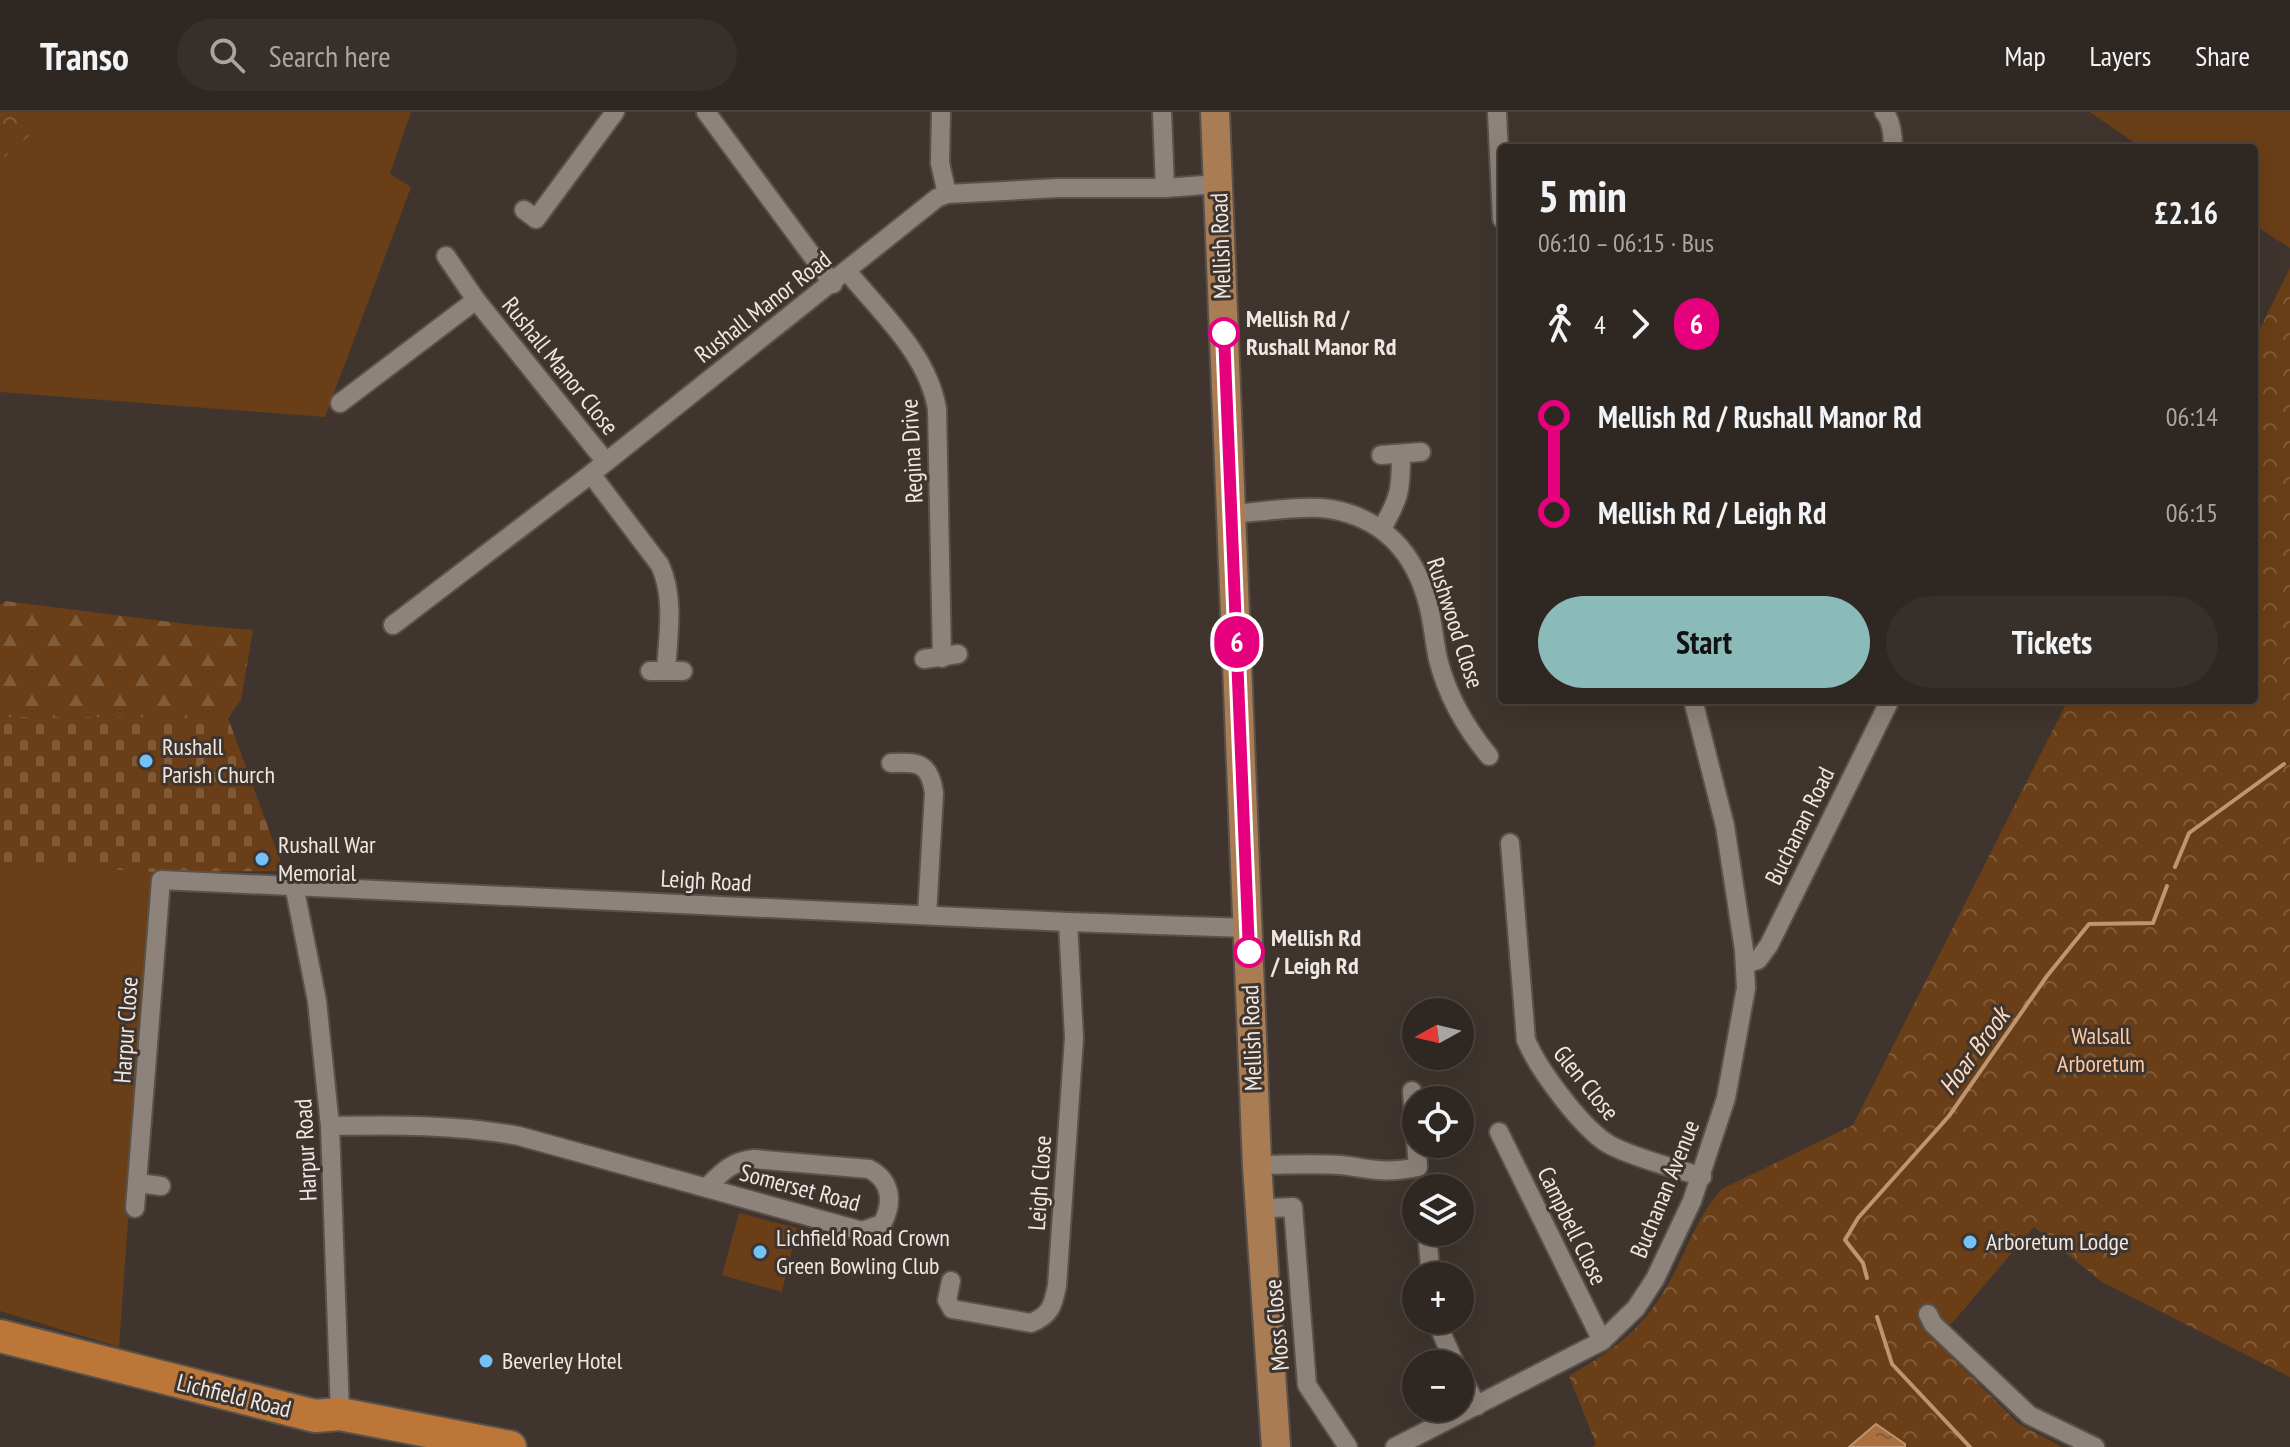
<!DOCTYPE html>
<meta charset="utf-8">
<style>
body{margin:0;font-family:"PT Sans Narrow",sans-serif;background:#37302a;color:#f1f3f6;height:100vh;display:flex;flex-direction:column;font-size:30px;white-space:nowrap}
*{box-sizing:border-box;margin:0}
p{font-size:26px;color:#a7a6a5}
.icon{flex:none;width:44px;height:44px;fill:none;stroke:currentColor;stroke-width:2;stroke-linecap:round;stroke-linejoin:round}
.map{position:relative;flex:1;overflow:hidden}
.sheet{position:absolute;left:1498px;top:32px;width:760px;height:560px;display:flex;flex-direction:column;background:#2f2822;border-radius:8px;box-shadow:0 8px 32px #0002,0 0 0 2px #4a4440}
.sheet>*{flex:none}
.badge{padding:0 16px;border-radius:26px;font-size:28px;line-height:52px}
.needle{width:52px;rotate:262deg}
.buttons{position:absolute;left:1402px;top:886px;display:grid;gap:16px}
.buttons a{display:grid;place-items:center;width:72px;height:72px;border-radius:50%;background:#2f2822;box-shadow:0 8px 32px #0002,0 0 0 2px #4a4440;font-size:40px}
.map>.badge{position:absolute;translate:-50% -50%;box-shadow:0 0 0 4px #fff}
.legs{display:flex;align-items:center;gap:12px;height:88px;padding:0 40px;font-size:26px}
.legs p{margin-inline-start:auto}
.overview{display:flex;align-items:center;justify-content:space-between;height:136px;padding:0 40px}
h1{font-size:44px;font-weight:600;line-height:60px}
.action{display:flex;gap:16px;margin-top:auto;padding:16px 40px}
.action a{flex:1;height:92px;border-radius:48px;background:#8bbbb9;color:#111;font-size:32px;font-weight:600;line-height:92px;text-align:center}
.action a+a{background:#37302a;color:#f1f3f6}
ul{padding:0 40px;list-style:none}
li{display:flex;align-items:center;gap:28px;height:96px;font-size:30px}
li i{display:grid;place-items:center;width:12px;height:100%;margin:0 10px;background:currentColor}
li i::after{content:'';width:20px;height:20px;margin:-10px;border:6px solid;border-radius:50%;background:#2f2822}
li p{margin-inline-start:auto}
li:first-child i{background:linear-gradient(#0000 50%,currentColor 0)}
li:last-child i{background:linear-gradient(currentColor 50%,#0000 0)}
header{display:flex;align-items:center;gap:48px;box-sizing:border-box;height:112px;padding:0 40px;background:#2f2822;border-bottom:2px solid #4a4440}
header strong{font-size:38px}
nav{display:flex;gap:44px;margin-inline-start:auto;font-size:28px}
.search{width:560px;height:72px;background:#37302a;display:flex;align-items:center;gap:20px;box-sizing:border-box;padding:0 28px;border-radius:44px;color:#a7a6a5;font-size:30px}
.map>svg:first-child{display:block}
.grass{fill:#6a3f17}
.forest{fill:url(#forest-firs)}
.cemetery{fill:url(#cemetery-stones)}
.park{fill:url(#park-crowns)}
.water{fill:url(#water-ripples);stroke:#bf9470;stroke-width:2}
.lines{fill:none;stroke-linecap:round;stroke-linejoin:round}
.stream{stroke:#bf9470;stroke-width:4}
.street-casing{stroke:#59524b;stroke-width:22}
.primary-casing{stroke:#59524b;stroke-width:32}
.highway-casing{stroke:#59524b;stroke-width:36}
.street{stroke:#8e837b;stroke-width:18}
.primary{stroke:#aa7c53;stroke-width:28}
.highway{stroke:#bc7738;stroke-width:32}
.line-1-casing{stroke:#fff;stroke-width:18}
.line-1{stroke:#e6007e;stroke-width:12}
.stop-1-dot{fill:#fff;stroke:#e6007e;stroke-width:4}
.poi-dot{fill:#73c1f6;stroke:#3f352e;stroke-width:3}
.labels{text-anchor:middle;stroke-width:6;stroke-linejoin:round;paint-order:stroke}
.street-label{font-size:24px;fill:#eee8e3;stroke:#3f352e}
.stop-label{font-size:24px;font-weight:bold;fill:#eee8e3;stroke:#3f352e;text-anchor:start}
.poi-label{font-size:24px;fill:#eee8e3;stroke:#3f352e;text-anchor:start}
.park-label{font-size:24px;fill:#fcc9a1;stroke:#3f352e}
.water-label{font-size:26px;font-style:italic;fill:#fddbc1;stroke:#3f352e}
</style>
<header>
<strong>Transo</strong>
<div class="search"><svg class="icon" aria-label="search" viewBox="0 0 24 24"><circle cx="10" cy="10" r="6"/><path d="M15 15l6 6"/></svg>Search here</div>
<nav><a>Map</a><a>Layers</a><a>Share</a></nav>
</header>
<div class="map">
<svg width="2290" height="1335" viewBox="0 0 2290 1335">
<defs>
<pattern id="forest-firs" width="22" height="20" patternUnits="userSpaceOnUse" patternTransform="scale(2)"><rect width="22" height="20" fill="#6a3f17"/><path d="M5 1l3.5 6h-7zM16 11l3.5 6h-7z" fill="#805b39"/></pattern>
<pattern id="cemetery-stones" width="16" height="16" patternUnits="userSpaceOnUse" patternTransform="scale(2)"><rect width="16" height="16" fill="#6a3f17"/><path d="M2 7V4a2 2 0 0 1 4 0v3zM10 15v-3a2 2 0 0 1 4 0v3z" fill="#805b39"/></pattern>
<pattern id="park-crowns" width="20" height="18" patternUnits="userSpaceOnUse" patternTransform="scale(2)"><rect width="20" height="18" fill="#6a3f17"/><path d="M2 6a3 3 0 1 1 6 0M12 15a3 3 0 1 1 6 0" fill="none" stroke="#805b39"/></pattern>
<pattern id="water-ripples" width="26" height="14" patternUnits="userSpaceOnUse" patternTransform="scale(2)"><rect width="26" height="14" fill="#ab703e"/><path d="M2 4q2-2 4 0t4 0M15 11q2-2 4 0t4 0" fill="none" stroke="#835f40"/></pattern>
</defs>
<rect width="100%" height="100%" fill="#3f352e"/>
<g class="grass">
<path d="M43,0H411L390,62L411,75L325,305L0,280V49L34,20Z"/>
<path d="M2090,0H2290V136L2254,113V36H2142Z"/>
<path d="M0,751L153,760L119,1235L0,1199Z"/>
<path d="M739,1101L797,1116L782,1180L722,1163Z"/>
</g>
<path class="forest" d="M5,489L194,513L253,518L241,588L228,606L0,605V493Z"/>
<path class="cemetery" d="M0,605L228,606L284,759L153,760L0,751Z"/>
<g class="park">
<path d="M0,0H43L34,20L0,49Z"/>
<path d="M2290,156V1265L2102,1170L2034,1115L1952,1211L1942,1213L1935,1220V1228L2018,1311L2062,1335H1593L1596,1332L1569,1264C1613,1238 1641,1219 1667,1174C1686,1142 1696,1105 1722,1077L1853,1013L2068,588H2254V229Z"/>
</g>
<path class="water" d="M1876,1312L1905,1332V1335H1849Z"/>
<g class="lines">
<g class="stream">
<path d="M2175,755L2189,721L2284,652"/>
<path d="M1867,1166L1863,1151L1845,1128L1858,1106L1949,1004L2047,864L2089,812L2153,811L2167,774"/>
<path d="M1877,1205L1892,1252L1970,1335"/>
</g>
<g class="street-casing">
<g id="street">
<path d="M706,0L833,172"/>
<path d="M941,0L940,51L947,82"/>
<path d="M1162,0L1165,76"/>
<path d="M1497,0L1502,107"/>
<path d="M1884,0C1892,9 1893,24 1893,36"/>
<path d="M524,98L536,107L615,0"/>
<path d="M446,144L476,188L606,350"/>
<path d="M847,159C881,201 928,242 937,297L942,546"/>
<path d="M340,291L476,188"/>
<path d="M1381,343L1421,340"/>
<path d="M591,362L660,453C675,486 668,523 666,559"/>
<path d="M1232,402C1260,400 1303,393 1330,397C1383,406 1415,441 1428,492C1433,510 1434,529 1438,547C1447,583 1465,615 1489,644"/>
<path d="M1382,416C1400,386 1401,377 1401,342"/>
<path d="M393,513L591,362L937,86L947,82L1058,76H1165L1218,72"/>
<path d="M924,547L958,542"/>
<path d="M650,559H683"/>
<path d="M891,651C919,650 930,651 934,681L927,803"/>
<path d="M1510,731L1526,928C1538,957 1584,1020 1612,1034C1640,1048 1673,1055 1702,1065"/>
<path d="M294,773L317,889L330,1014L340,1302"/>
<path d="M1745,852L1758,848L1769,833L1890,588"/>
<path d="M330,1014C394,1013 456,1012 519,1024L862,1119L882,1112C894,1090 891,1068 869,1057L754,1047C732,1049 722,1060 707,1075"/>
<path d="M1499,1020L1602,1229"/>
<path d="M1257,1053C1285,1053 1314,1051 1341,1053C1373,1057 1384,1062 1418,1055L1412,979"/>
<path d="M138,1071L161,1074"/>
<path d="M135,1096L161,768L1068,810L1248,816"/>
<path d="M1272,1096L1293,1095L1307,1273L1348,1335"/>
<path d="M1428,1133L1431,1164"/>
<path d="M951,1169L947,1188L952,1197L1031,1211C1051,1203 1053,1193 1057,1174L1074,926L1068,810"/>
<path d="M1928,1202L1933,1212L2029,1303L2095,1335"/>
<path d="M1436,1208L1455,1252"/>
<path d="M1460,1262L1477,1294"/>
<path d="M1395,1335L1602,1229L1636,1196L1655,1167L1692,1089L1726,986L1746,876L1744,838L1725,714L1693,588"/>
</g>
</g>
<g class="primary-casing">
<path id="primary" d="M1215,0L1257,1053L1276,1335"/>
</g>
<g class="highway-casing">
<path id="highway" d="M0,1224L315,1304L340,1302L510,1335"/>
</g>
<use href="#street" class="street"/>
<use href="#primary" class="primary"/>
<use href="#highway" class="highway"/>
</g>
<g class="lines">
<g class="line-1-casing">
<path id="line-1" d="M1224,221L1249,840"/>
</g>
<use href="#line-1" class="line-1"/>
</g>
<g class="stop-1-dot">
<circle cx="1224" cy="221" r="14"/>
<circle cx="1249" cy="840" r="14"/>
</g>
<g class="poi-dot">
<circle cx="146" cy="649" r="8"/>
<circle cx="262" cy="747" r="8"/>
<circle cx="1970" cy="1130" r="8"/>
<circle cx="760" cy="1140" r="8"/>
<circle cx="486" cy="1249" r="8"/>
</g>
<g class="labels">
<g class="street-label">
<text transform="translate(1221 134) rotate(-92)" y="8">Mellish Road</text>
<text transform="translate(763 195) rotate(-38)" y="8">Rushall Manor Road</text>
<text transform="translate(560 254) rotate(51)" y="8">Rushall Manor Close</text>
<text transform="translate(912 339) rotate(-93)" y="8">Regina Drive</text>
<text transform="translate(1455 511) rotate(72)" y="8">Rushwood Close</text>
<text transform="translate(1800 714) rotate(-64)" y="8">Buchanan Road</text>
<text transform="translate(706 769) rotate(3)" y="8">Leigh Road</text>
<text transform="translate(126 918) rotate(-86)" y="8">Harpur Close</text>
<text transform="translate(1252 926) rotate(-92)" y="8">Mellish Road</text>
<text transform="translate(1586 971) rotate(51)" y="8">Glen Close</text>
<text transform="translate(306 1038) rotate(-93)" y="8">Harpur Road</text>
<text transform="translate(1040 1071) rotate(-86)" y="8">Leigh Close</text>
<text transform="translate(800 1076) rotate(15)" y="8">Somerset Road</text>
<text transform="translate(1665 1077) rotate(-68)" y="8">Buchanan Avenue</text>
<text transform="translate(1572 1114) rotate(64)" y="8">Campbell Close</text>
<text transform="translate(1277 1213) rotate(-95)" y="8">Moss Close</text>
<text transform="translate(234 1284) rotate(14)" y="8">Lichfield Road</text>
</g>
<g class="stop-label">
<text x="1246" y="215">Mellish Rd /<tspan x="1246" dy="28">Rushall Manor Rd</tspan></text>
<text x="1271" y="834">Mellish Rd<tspan x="1271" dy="28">/ Leigh Rd</tspan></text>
</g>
<g class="poi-label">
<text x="162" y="643">Rushall<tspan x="162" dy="28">Parish Church</tspan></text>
<text x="278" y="741">Rushall War<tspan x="278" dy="28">Memorial</tspan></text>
<text x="776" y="1134">Lichfield Road Crown<tspan x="776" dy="28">Green Bowling Club</tspan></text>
<text x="1986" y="1138">Arboretum Lodge</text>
<text x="502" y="1257">Beverley Hotel</text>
</g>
<g class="park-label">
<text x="2101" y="932">Walsall<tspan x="2101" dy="28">Arboretum</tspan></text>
</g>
<g class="water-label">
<text transform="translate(1974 939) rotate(-54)" y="9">Hoar Brook</text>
</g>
</g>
</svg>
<div class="buttons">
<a><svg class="needle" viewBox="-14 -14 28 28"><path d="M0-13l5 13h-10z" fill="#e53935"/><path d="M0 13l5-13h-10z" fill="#a7a6a5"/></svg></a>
<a><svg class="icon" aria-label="locate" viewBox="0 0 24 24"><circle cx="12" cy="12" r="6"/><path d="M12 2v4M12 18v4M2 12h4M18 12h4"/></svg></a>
<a><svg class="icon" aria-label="layers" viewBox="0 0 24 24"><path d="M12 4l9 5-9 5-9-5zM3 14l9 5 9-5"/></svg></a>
<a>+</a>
<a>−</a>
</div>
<b class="badge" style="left:1237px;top:530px;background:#e6007e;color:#fff">6</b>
<section class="sheet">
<div class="overview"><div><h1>5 min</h1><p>06:10 – 06:15 · Bus</p></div><b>£2.16</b></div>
<div class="legs"><svg class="icon" aria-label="walk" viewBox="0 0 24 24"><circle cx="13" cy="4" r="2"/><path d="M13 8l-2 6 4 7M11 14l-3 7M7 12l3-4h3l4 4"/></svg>4<svg class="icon" aria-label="forward" viewBox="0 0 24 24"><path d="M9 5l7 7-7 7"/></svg><b class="badge" style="background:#e6007e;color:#fff">6</b></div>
<ul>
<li><i style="color:#e6007e"></i><b>Mellish Rd / Rushall Manor Rd</b><p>06:14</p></li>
<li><i style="color:#e6007e"></i><b>Mellish Rd / Leigh Rd</b><p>06:15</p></li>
</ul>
<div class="action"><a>Start</a><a>Tickets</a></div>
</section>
</div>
